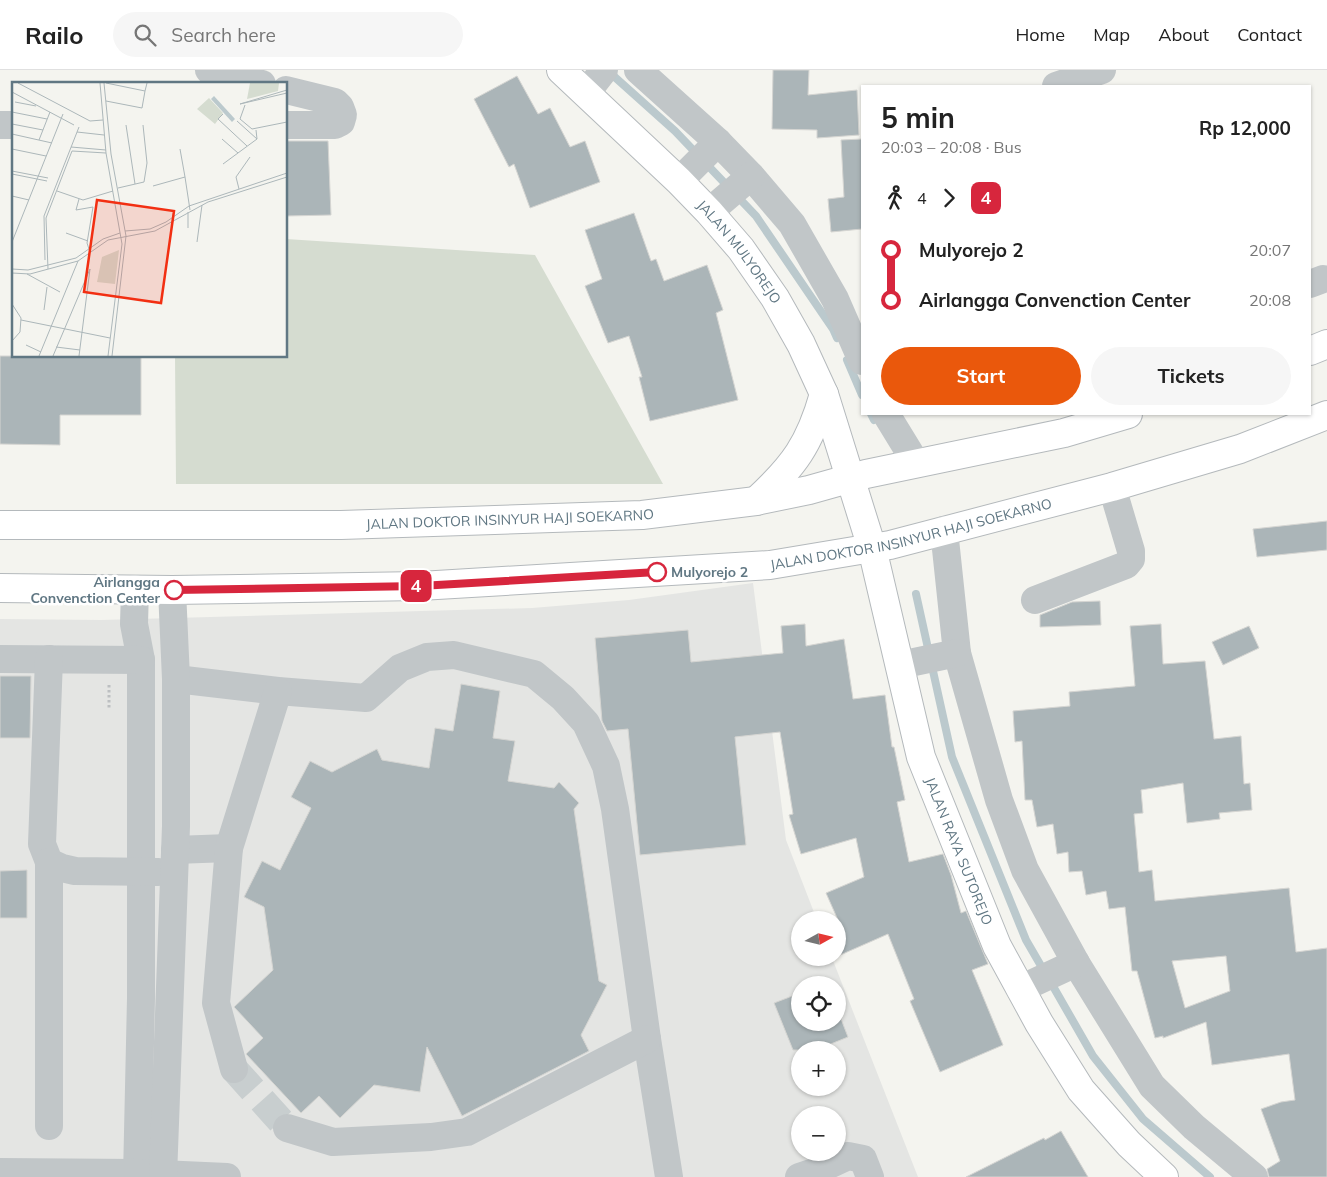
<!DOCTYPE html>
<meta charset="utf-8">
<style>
body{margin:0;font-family:Mulish,sans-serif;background:#f6f6f6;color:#222;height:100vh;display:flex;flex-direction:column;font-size:19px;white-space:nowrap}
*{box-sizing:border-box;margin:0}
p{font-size:16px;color:#767676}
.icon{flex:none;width:28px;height:28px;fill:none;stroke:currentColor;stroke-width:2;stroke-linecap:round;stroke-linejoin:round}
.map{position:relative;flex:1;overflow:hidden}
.panel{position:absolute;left:861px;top:15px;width:450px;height:330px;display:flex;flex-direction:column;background:#fff;border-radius:0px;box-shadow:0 1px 4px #0004}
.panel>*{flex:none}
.badge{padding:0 10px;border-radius:8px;font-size:18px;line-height:32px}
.needle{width:32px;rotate:82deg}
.controls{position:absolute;left:791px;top:841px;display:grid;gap:10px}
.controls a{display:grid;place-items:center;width:55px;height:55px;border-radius:50%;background:#fff;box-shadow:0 1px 4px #0004;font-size:25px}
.map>.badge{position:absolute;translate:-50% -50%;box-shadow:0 0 0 2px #fff}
.legs{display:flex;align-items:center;gap:8px;height:55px;padding:0 20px;font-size:16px}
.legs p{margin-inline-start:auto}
.head{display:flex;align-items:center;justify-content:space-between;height:85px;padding:0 20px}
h1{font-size:28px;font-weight:700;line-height:38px}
.cta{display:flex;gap:10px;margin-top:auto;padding:10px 20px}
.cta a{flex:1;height:58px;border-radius:30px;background:#ea580c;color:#fff;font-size:20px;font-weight:700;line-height:58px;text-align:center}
.cta a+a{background:#f6f6f6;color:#222}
ul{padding:0 20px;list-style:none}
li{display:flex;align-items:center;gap:18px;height:50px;font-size:19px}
li i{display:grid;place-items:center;width:8px;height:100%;margin:0 6px;background:currentColor}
li i::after{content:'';width:12px;height:12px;margin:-6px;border:4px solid;border-radius:50%;background:#fff}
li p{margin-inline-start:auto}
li:first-child i{background:linear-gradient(#0000 50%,currentColor 0)}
li:last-child i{background:linear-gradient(currentColor 50%,#0000 0)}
header{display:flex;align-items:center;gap:30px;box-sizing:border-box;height:70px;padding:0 25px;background:#fff;border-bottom:1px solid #e0e0e0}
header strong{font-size:24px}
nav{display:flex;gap:28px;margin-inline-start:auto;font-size:18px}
.search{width:350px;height:45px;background:#f6f6f6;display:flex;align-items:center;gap:12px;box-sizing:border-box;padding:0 18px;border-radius:28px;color:#767676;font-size:19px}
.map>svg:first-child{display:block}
.built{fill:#e4e5e3;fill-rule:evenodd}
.green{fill:#d5dcd0}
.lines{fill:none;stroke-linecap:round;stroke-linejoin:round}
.stream{stroke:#bbc9cd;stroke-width:8}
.building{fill:#abb5b8;stroke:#d5d5d2;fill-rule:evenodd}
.minor-tunnel{stroke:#c8cecf;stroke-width:28;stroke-dasharray:28 14;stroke-linecap:butt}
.major-casing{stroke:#b4b9bc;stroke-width:30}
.path{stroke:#bcbfc1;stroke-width:3;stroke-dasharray:2.5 2.5;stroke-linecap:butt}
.minor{stroke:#c1c6c8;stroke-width:28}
.major{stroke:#fff;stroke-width:28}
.line-1-casing{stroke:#fff;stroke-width:11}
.line-1{stroke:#d7263d;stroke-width:8}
.stop-1-dot{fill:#fff;stroke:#d7263d;stroke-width:2.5}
.labels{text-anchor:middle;stroke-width:5;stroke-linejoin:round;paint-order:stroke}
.street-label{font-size:14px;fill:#607783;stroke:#fff}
.stop-label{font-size:14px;font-weight:bold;fill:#607783;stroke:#fff;text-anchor:start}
.inset-road{fill:none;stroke:#acb7ba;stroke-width:1}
.view{fill:#f22f12;fill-opacity:0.15;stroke:#f22f12;stroke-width:2.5}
.inset-edge{fill:none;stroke:#607783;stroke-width:2.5}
</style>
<header>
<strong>Railo</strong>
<div class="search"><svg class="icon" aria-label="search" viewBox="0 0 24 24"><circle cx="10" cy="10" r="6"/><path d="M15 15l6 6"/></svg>Search here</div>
<nav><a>Home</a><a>Map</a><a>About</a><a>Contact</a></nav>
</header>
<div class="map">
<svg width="1327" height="1107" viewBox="0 0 1327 1107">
<rect width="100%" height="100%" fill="#f4f4ef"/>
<path class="built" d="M753,513L786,770L817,850H800V888H832L918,1107H0V549L101,550L532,538L629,530ZM800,915H838V952H800ZM800,980H838V1018H800ZM800,1045H838V1082H800Z"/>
<path class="green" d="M286,169L535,185L663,414H176L175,286H286Z"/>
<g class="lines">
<g class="stream">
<path d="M608,1L675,61L756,146L833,259L837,268"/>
<path d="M847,290L862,325"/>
<path d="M871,344L874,350"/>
<path d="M916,524L952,687L1026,870L1044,901"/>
<path d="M1050,911L1093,986L1143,1049L1210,1107"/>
</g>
</g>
<g class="building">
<path d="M773,0H809L808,25L857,20L859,65L817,68V60L772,59Z"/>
<path d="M517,6L538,44L550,38L570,77L585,71L600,112L530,138L514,94L509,97L474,29Z"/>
<path d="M862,69V159L831,162L828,129L844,127L841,70Z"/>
<path d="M286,71H328L331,145L286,146Z"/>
<path d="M634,143L651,191L656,189L664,211L707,195L723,240L716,243L738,330L650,351L639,307H642L629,266L608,273L585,216L602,209L585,160Z"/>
<path d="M0,286H141V345H60V375L0,374Z"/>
<path d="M1327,451V480L1257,487L1253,459Z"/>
<path d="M1100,531L1101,555L1040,557V545L1072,532Z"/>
<path d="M805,554L806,576L844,569L853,629L885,625L892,677H894L905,730L897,732L909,792L943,784L951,805L961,843L966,841L988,894L972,900L1003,975L940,1002L910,931L914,929L888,864L838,886V850L826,823L864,807L856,768L801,784L789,745L793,744L780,662L735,667L746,775L640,785L628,659L607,661L602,651L595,568L688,560L691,592L783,583L781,556Z"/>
<path d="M1161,554L1163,594L1205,591L1214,669L1241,666L1244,714L1250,713L1252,740L1219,743L1220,749L1187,753L1183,713L1141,720L1143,743L1134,744L1139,802L1152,800L1155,831L1289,818L1296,882L1327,878V1107H1269L1267,1099L1280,1091L1261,1039L1281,1032L1295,1030L1289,984L1212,995L1206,952L1163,968V966L1155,968L1137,901H1132L1125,837L1109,839L1106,821L1086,825L1082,801L1069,802L1068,782L1057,784L1053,754L1037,757L1032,730H1025L1022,671L1015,672L1013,641L1070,636L1069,622L1135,616L1130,556ZM1226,886L1230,921L1185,938L1172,891Z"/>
<path d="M1249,556L1259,578L1223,595L1212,572Z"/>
<path d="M0,606H31L30,668H0Z"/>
<path d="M461,614L500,621L493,668L515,671L508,711L554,718L559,712L579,733L574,739L599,911L607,915L581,965L589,981L462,1046L427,977L420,1022L374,1015L340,1048L319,1026L301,1043L246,984L263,968L234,937L273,900L264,837L244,827L262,791L280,800L311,738L291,727L310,691L332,702L377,679L382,690L429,698L435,658L453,661Z"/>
<path d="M27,800V848H0V801Z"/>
<path d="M800,923V952H838V941L848,967L816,980H793L774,933Z"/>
<path d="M1061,1061L1088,1107H966L1044,1068L1045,1070Z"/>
</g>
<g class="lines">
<path class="minor-tunnel" d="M234,999L287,1058"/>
<g class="major-casing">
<g id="major">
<path id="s1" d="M561,0L679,111L709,142L741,179L775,228L801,274L824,324L872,478L921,687L997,876L1039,953L1081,1020L1129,1074L1164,1107"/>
<path d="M1310,281L1327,274"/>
<path d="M756,431C794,396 810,374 824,324"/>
<path id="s2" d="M0,455H341L642,445L756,431L809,420L866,404L1064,363L1128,344"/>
<path id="s3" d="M0,518L172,520L420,516L770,495L890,475L1112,417L1240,379L1327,345"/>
</g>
</g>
<path class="path" d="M109,615V640"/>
<g class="minor">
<path d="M209,0L262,14"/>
<path d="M638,0L718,72L751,106L792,154L835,229L862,291"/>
<path d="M1056,16L1102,0"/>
<path d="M286,20L335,32L340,37L343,45L341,52L335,55H286"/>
<path d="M586,23L604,0"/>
<path d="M0,55H14"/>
<path d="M679,111L718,72"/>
<path d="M709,142L751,106"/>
<path d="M1310,214L1323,209"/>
<path d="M886,344L916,393"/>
<path d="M944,460L957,583L999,730L1025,800L1076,893L1152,1016L1194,1057L1254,1107"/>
<path d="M135,519L134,554L141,590V928L137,1107"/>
<path d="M1035,530L1126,495L1131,489V481L1112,417"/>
<path d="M0,589L141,590"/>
<path d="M49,589L42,774L49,792L62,798L75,801L158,802"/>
<path d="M900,595L957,583"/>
<path d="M176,609L278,621L366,628L400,598L427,587L454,585L534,604L563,628L586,653L606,696L615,739L647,969L669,1107"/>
<path d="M175,780L229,778"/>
<path d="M49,792V1056"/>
<path d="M1020,919L1076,893"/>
<path d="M234,999L216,933L229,778L278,621"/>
<path d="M287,1058L333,1072L431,1067L467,1062L647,969"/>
<path d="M0,1102L138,1103L227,1107"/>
<path d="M163,1107L176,756V609L172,520"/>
<path d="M799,1107L814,1102L848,1086L863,1089L870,1107"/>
</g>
<use href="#major" class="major"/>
</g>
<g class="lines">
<g class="line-1-casing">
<path id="line-1" d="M174,520L420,516L657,502"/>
</g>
<use href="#line-1" class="line-1"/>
</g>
<g class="stop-1-dot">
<circle cx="657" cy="502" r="9"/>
<circle cx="174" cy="520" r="9"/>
</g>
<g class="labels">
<g class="street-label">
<text dy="5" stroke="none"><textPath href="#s1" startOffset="255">JALAN MULYOREJO</textPath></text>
<text dy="5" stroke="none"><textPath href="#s2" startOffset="510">JALAN DOKTOR INSINYUR HAJI SOEKARNO</textPath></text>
<text dy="5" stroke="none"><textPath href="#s3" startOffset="915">JALAN DOKTOR INSINYUR HAJI SOEKARNO</textPath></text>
<text dy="5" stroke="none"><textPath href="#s1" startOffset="899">JALAN RAYA SUTOREJO</textPath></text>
</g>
<g class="stop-label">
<text x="671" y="507">Mulyorejo 2</text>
<text x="160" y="517" text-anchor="end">Airlangga<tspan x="160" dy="16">Convenction Center</tspan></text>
</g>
</g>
<g transform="translate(12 12)">
<rect width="275" height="275" fill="#f4f4ef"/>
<path d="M238,1H267L266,9L235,17ZM197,16L211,31L203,42L185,27ZM107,168L103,202L85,200L90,175Z" fill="#d5dcd0"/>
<path d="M202,14L223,37L220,40L199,17Z" fill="#bbc9cd"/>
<path class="inset-road" d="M6,1L78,39L91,38M88,1L94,71L110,162L96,274M92,1L99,72L114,154L100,274M94,1L133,9L135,1M0,10L62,43M94,19L130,26L133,9M3,20L24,24M228,22L275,8M228,22L275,11M233,23L228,37L240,47L275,40M0,30L35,37M211,32L206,37L235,64M225,39L245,57M0,42L31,48M114,43L123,102M65,50L92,53M0,52L40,61M210,57L226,71M27,58L38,30M59,65L94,68M0,67L34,74M211,82L245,57L244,48M0,89L36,96M0,92L35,99M173,95L178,128M141,104L173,95L168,67M106,106L132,100L135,81L131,43M227,107L224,95L238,75M45,109L71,118L101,109M0,114L17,118M67,117L64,128L81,125L75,161L77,167M176,130V146M113,149L138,147L154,140L177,124L275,91M54,151L76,159M0,160L51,32M185,160L190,123M33,178L32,134L67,45M0,187L16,188L64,176L91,157L108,151M36,187L34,136L60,69L94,71M0,191L18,192L66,179L96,158L143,149L196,120L275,95M15,192L48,210M0,222L9,236L8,250L0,259M32,228L35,205M9,238L98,256M14,263L29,270M44,265L68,268M27,274L66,179M41,274L78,187M67,274L78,187"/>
<path class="view" d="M85,118L162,129L149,221L72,210Z"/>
<rect width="275" height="275" class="inset-edge"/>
</g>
</svg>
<div class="controls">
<a><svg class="needle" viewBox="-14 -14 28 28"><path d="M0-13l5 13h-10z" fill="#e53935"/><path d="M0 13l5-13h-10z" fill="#767676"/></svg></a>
<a><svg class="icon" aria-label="locate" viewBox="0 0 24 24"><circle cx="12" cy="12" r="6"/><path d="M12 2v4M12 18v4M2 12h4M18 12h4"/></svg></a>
<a>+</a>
<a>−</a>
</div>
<b class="badge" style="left:416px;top:516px;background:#d7263d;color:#fff">4</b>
<section class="panel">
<div class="head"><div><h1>5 min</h1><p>20:03 – 20:08 · Bus</p></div><b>Rp 12,000</b></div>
<div class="legs"><svg class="icon" aria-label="walk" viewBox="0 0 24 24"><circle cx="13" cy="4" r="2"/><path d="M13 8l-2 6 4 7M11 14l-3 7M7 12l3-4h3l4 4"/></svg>4<svg class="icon" aria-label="forward" viewBox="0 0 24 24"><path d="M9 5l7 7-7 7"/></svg><b class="badge" style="background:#d7263d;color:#fff">4</b></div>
<ul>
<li><i style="color:#d7263d"></i><b>Mulyorejo 2</b><p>20:07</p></li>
<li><i style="color:#d7263d"></i><b>Airlangga Convenction Center</b><p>20:08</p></li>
</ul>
<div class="cta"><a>Start</a><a>Tickets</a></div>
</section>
</div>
